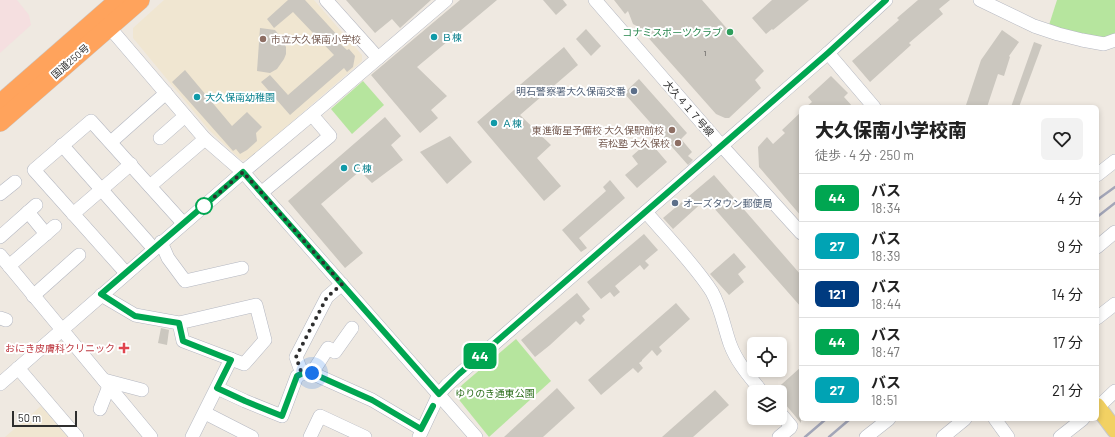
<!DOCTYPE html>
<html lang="ja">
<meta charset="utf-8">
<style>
body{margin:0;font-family:Barlow,"Noto Sans JP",sans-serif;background:#f2f2f2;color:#222;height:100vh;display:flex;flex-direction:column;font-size:15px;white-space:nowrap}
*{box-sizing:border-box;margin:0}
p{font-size:13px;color:#767676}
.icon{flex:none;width:22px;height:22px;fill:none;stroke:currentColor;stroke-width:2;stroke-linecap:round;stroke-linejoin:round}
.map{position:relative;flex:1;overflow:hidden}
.panel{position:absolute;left:799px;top:105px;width:300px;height:316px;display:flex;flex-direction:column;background:#fff;border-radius:6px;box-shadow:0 2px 6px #0003}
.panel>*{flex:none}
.badge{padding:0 8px;border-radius:6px;font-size:14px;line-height:26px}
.tools{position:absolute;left:747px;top:337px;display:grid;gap:8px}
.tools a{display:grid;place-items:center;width:40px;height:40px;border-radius:6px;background:#fff;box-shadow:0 2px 6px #0003;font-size:20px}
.scale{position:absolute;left:12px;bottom:10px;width:65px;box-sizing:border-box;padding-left:4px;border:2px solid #2e2e2e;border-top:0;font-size:11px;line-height:14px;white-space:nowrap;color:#2e2e2e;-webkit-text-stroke:3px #fff;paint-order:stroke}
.you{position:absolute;width:20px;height:20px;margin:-10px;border:3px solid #fff;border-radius:50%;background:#1a73e8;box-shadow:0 0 0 6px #1a73e833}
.map>.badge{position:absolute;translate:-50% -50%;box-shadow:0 0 0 2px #fff}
.round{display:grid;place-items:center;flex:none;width:42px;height:42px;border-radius:6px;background:#f2f2f2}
.head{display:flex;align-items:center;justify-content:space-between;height:68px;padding:0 16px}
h1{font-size:19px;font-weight:800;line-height:30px}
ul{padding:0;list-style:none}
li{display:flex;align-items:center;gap:12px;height:48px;padding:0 16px;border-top:1px solid #e0e0e0}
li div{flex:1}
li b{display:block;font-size:15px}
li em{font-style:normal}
li .badge{min-width:44px;font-weight:700;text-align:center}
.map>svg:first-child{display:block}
.education{fill:#f0e6d1}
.medical{fill:#f5dfe0}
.green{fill:#b6e59e}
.building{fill:#cbc7bf}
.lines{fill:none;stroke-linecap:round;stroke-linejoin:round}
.minor-casing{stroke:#b4b7c1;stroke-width:14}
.major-casing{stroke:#c9c9c9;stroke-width:18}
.highway-casing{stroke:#c9c9c9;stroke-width:20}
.minor{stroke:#fff;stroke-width:13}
.major{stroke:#f2d163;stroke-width:16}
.highway{stroke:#ffa35c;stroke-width:19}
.rail{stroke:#a3a6b8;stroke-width:2.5}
.line-casing{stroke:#fff;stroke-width:9}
.line{stroke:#00a651;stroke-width:6}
.walk{stroke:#2e2e2e;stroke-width:4;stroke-dasharray:0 7.2}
.leisure-dot{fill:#2e9e5b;stroke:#fff;stroke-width:1.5}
.culture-dot{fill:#0f9aa8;stroke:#fff;stroke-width:1.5}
.education-dot{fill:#8d6e63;stroke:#fff;stroke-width:1.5}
.service-dot{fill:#5c6f8a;stroke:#fff;stroke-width:1.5}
.stop-dot{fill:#fff;stroke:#00a651;stroke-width:2}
.health-dot{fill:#e0444e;stroke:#fff;stroke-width:1.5}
.labels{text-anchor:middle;stroke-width:4;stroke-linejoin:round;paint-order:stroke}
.number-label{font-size:8px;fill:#555452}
.leisure-label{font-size:10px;fill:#27864d;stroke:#fff;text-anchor:end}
.culture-label{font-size:10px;fill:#0d838f;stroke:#fff;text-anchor:start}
.education-label{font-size:10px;fill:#785e54;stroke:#fff;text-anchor:end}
.street-label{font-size:10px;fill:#2e2e2e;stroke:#fff}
.service-label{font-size:10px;fill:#4e5e75;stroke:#fff;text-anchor:end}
.health-label{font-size:10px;fill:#be3a42;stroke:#fff;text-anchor:end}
.park-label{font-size:10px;fill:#2c6e1b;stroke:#fff}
</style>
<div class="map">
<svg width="1115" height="437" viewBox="0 0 1115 437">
<rect width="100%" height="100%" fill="#efe9e1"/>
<g class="education">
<path d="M164,0H314L362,55V61L249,159L241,160L209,130L133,38V28Z"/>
<path d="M41,406L68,437H5Z"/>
</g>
<path class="medical" d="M0,0H17L29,15L31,25L0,53Z"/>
<g class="green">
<path d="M1057,0H1115V37L1105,41L1049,25Z"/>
<path d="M363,81L384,105L352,134L331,109Z"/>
<path d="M516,339L551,381L489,437L460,401C456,394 457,391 462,385Z"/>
</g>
<g class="building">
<path d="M288,0H305L339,37L336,40L347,50L349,49L355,56L353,67L347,72L344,68L290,115L261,82L270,75L288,95L334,55L293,12L274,28L267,19Z"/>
<path d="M346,0H431L400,28L392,19L375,33Z"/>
<path d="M460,0H497L417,67L447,96L431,110L438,118L420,133L371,75Z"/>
<path d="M543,0H563L567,5L556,15Z"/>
<path d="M614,0H702L764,71L755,80L761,88L729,118H725L716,114L645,34L648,32L633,24L628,11L625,14Z"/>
<path d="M772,0H809L773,30L772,29L766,34L752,18Z"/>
<path d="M918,0H950L939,9L943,14L909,43L911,45L870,82L852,61L899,20L897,18Z"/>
<path d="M260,28L275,30L280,36L286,47V54L284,59L277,69L270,73L257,71Z"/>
<path d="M586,29L601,46L591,56L576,39Z"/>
<path d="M1002,30L1019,42L1009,56L1010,57L1004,76L998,74L987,107H974L966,105L981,60Z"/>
<path d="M1034,42L1042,45L1019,107H1011Z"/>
<path d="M564,47L578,65L520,115L551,145L537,158L561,186L544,201L477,122Z"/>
<path d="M185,70L232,126L247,112L262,127L256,133L257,141L247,150L240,154L236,149L233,151L172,82Z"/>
<path d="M831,76L848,93L844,97L853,107H806L812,102L808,97Z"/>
<path d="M639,79L687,133L681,139L692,152L688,156L693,160L688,165L624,93Z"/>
<path d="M801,112V216L759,167L758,147L767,137L773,144L785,133L782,130Z"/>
<path d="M385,117L401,136L391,145L403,160L372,183L360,171L321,204L363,253L345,268L288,201Z"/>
<path d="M450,136L472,162L447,184L420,152Z"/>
<path d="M649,141L667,162L637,188L625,175L638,164L632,156Z"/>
<path d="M714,175L801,275V307L706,199L673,229L663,218Z"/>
<path d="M610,180L625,198L579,238L587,248L581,252L562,230L606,191L603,187Z"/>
<path d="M644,234L658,250L645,261L649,265L644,270L640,265L615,286L620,292L614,297L610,292L601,299L587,282Z"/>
<path d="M734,253L746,267L738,274L744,282L729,295L710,274Z"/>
<path d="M577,293L590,309L582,316L585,320L580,325L576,321L550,345L535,357L521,340Z"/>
<path d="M676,303L690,319L659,347L662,351L657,356L652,350L642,360V361L639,363L643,368L638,373L633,368L601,395L588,380Z"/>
<path d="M161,328L169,330L167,345L158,343Z"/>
<path d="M801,367V423L780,398V392H773Z"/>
<path d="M557,388L575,408L543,437H504Z"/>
<path d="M715,390L729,405L693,437H662Z"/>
</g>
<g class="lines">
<g class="minor-casing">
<g id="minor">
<path d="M326,0L378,58"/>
<path d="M595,0L721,145L801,233"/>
<path d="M980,0L1034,26L1058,34L1082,40L1104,44L1115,40"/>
<path d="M104,21L205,139L243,172L476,437"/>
<path d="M828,53L874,107"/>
<path d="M160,138L185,116"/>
<path d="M111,142L166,93"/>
<path d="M62,145L154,249"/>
<path d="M1097,175L1115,161"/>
<path d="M150,186L205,139"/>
<path d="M261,193L330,136L312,115"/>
<path d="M0,194L15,182"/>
<path d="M28,212L46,234"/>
<path d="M646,212C667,237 695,265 712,292C721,308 724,327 730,344C737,363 750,377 762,392"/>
<path d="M73,214L131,164"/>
<path d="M0,237L36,205"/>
<path d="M161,242L168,258L185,281L242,268"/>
<path d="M1097,247L1115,232"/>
<path d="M0,255L151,437"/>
<path d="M9,266L55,226"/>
<path d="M126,273L34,170L91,121L183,223"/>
<path d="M101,295L135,315L179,323L256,305L265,340L244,364L183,341L179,323"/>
<path d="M33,296L79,255"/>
<path d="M0,318L6,320"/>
<path d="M1097,318L1115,304"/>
<path d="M18,368L77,437"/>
<path d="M312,373L328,348L335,352L352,328"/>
<path d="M302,374L296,357L327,297L342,284"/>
<path d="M104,380L142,390"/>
<path d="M0,384L243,172L322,106L446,0"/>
<path d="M217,388L245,401L282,416L297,376L307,371L372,400L421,429"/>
<path d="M1097,408L1115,391"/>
<path d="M100,409L109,386"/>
<path d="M205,413L252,437"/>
<path d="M995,419L1008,437"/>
<path d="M192,437L231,359"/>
<path d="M310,437L320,416L365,437"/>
<path d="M419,437L439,394L447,385L828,53L886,0"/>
<path d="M779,437L790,428L791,426L780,413"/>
<path d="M866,437L889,419"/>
<path d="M943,437L965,419"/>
<path d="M1060,437L1083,419"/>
</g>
</g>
<g class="major-casing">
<path id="major" d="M1097,406L1115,430"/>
</g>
<g class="highway-casing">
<g id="highway">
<path d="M0,104L119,0"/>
<path d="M0,122L140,0"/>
</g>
</g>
<use href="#minor" class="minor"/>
<use href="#major" class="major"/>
<use href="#highway" class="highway"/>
<g class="rail">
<path d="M1097,200L1115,187"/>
<path d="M1097,217L1115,203"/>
<path d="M805,437L826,419"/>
<path d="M829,437L850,419"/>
</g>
</g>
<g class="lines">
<g class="line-casing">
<path id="line" d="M433,406L421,429L372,400L307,371L297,376L282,416L245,401L217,388L231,360L183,341L179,323L135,316L101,294L243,172L439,394L459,374L828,53L886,0"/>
</g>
<use href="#line" class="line"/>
<path class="walk" d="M204,206L243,172L342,284L327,297L296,357L302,374L307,371L312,373"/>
</g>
<circle class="leisure-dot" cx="730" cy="32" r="4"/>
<g class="culture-dot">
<circle cx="434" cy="37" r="4"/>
<circle cx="197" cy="97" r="4"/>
<circle cx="494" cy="123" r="4"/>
<circle cx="344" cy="168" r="4"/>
</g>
<g class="education-dot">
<circle cx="263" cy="39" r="4"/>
<circle cx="672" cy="130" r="4"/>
<circle cx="678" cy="143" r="4"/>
</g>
<g class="service-dot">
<circle cx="634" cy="91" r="4"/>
<circle cx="675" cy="203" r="4"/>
</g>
<circle class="stop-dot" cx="204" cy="206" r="8"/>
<path class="health-dot" d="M122 342h4v4h4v4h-4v4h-4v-4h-4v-4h4z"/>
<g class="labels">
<g class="number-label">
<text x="705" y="56">1</text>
</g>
<g class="leisure-label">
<text x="722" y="36">コナミスポーツクラブ</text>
</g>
<g class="culture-label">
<text x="442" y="41">Ｂ棟</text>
<text x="205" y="101">大久保南幼稚園</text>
<text x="502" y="127">Ａ棟</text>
<text x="352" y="172">Ｃ棟</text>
</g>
<g class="education-label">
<text x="271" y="43" text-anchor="start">市立大久保南小学校</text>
<text x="664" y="134">東進衛星予備校 大久保駅前校</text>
<text x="670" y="147">若松塾 大久保校</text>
</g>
<g class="street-label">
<text transform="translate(70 61) rotate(-41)" y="4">国道250号</text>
<text transform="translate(689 108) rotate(49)" y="4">大久４１７号線</text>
</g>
<g class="service-label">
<text x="626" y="95">明石警察署大久保南交番</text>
<text x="683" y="207" text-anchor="start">オーズタウン郵便局</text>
</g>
<g class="health-label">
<text x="115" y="352">おにき皮膚科クリニック</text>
</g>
<g class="park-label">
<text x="495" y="397">ゆりのき通東公園</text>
</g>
</g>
</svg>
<div class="tools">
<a><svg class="icon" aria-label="locate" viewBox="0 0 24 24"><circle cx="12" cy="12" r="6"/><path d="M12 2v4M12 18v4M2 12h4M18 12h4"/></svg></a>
<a><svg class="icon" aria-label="layers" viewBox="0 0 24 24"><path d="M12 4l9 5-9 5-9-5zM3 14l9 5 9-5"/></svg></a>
</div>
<div class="scale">50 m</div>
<div class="you" style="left:312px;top:373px"></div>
<b class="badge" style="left:480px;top:356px;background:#00a651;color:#fff">44</b>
<section class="panel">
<div class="head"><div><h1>大久保南小学校南</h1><p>徒歩 · 4 分 · 250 m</p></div><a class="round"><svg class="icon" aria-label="heart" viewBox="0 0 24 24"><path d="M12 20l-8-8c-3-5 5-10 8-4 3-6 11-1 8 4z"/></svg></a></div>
<ul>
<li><span class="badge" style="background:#00a651;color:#fff">44</span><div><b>バス</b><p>18:34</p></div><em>4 分</em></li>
<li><span class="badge" style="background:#00a3b4;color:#fff">27</span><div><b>バス</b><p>18:39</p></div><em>9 分</em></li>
<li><span class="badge" style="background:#003b80;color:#fff">121</span><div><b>バス</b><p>18:44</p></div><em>14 分</em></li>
<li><span class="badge" style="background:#00a651;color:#fff">44</span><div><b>バス</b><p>18:47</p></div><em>17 分</em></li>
<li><span class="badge" style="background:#00a3b4;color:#fff">27</span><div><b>バス</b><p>18:51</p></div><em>21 分</em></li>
</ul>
</section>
</div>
